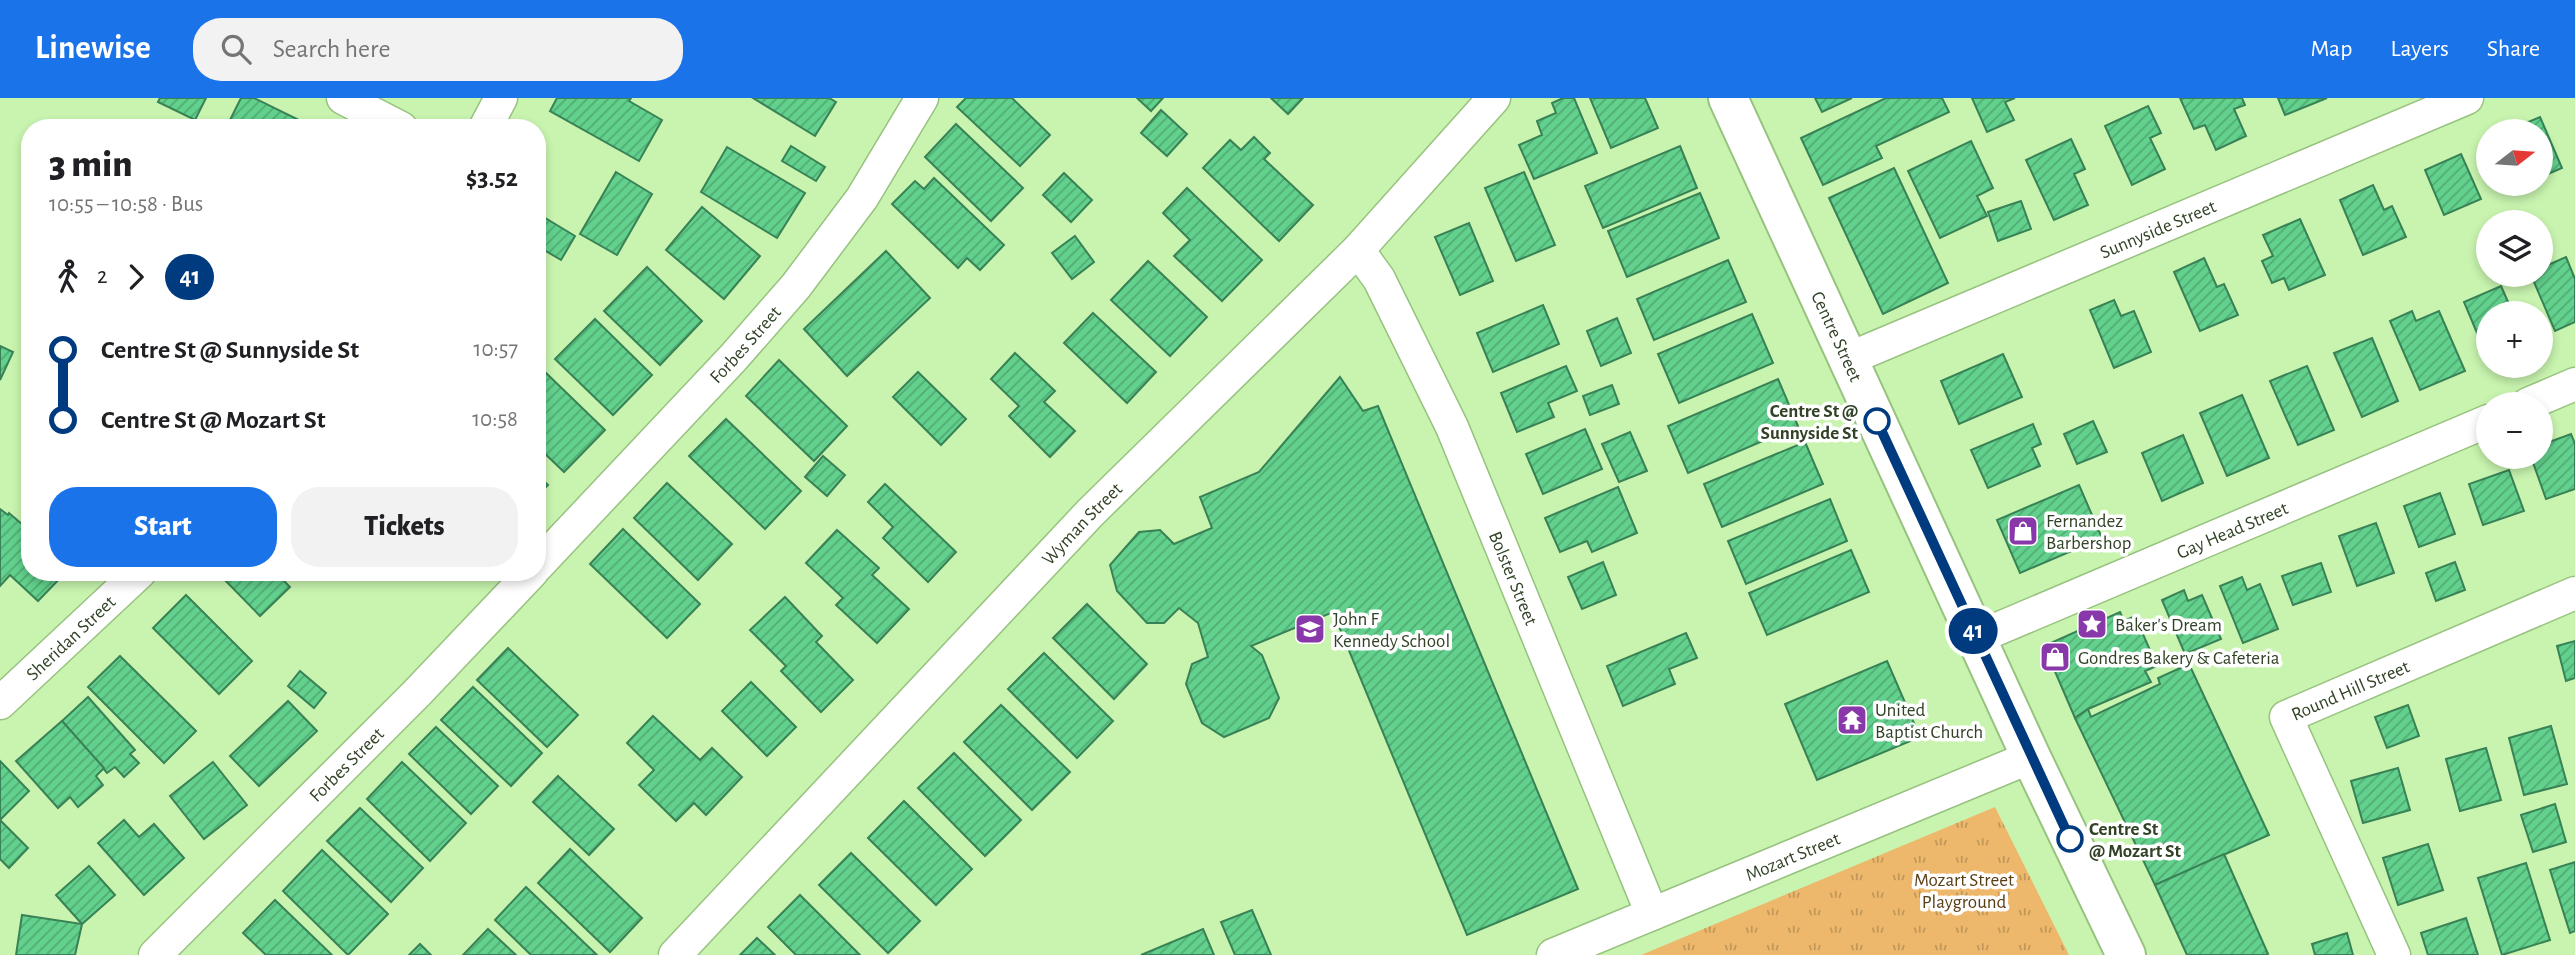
<!DOCTYPE html>
<meta charset="utf-8">
<style>
body{margin:0;font-family:"Alegreya Sans",sans-serif;background:#f2f2f2;color:#202124;height:100vh;display:flex;flex-direction:column;font-size:26px;white-space:nowrap}
*{box-sizing:border-box;margin:0}
p{font-size:23px;color:#757577}
.icon{flex:none;width:38px;height:38px;fill:none;stroke:currentColor;stroke-width:2;stroke-linecap:round;stroke-linejoin:round}
.map{position:relative;flex:1;overflow:hidden}
.panel{position:absolute;left:21px;top:21px;width:525px;height:462px;display:flex;flex-direction:column;background:#fff;border-radius:28px;box-shadow:0 4px 10px #0003}
.panel>*{flex:none}
.badge{padding:0 14px;border-radius:23px;font-size:24px;line-height:46px}
.needle{width:46px;rotate:73deg}
.controls{position:absolute;left:2476px;top:21px;display:grid;gap:14px}
.controls a{display:grid;place-items:center;width:77px;height:77px;border-radius:50%;background:#fff;box-shadow:0 4px 10px #0003;font-size:35px}
.map>.badge{position:absolute;translate:-50% -50%;box-shadow:0 0 0 4px #fff}
.legs{display:flex;align-items:center;gap:10px;height:77px;padding:0 28px;font-size:23px}
.legs p{margin-inline-start:auto}
.overview{display:flex;align-items:center;justify-content:space-between;height:119px;padding:0 28px}
h1{font-size:38px;font-weight:800;line-height:52px}
.button{display:flex;gap:14px;margin-top:auto;padding:14px 28px}
.button a{flex:1;height:80px;border-radius:28px;background:#1a73e8;color:#fff;font-size:28px;font-weight:800;line-height:80px;text-align:center}
.button a+a{background:#f2f2f2;color:#202124}
ul{padding:0 28px;list-style:none}
li{display:flex;align-items:center;gap:24px;height:70px;font-size:26px}
li i{display:grid;place-items:center;width:10px;height:100%;margin:0 9px;background:currentColor}
li i::after{content:'';width:18px;height:18px;margin:-9px;border:5px solid;border-radius:50%;background:#fff}
li p{margin-inline-start:auto}
li:first-child i{background:linear-gradient(#0000 50%,currentColor 0)}
li:last-child i{background:linear-gradient(currentColor 50%,#0000 0)}
header{display:flex;align-items:center;gap:42px;box-sizing:border-box;height:98px;padding:0 35px;background:#1a73e8;color:#fff}
header strong{font-size:33px}
nav{display:flex;gap:38px;margin-inline-start:auto;font-size:24px}
.search{width:490px;height:63px;background:#f2f2f2;display:flex;align-items:center;gap:18px;box-sizing:border-box;padding:0 24px;border-radius:28px;color:#757577;font-size:26px}
.map>svg:first-child{display:block}
.park{fill:url(#park-tufts)}
.building{fill:url(#building-hatch);stroke:#388255;stroke-width:2}
.lines{fill:none;stroke-linecap:round;stroke-linejoin:round}
.minor-casing{stroke:#98c27f;stroke-width:35}
.secondary-casing{stroke:#98c27f;stroke-width:42}
.minor{stroke:#fff;stroke-width:32}
.secondary{stroke:#fff;stroke-width:38}
.line-1-casing{stroke:#fff;stroke-width:16}
.line-1{stroke:#003b80;stroke-width:10}
.stop-1-dot{fill:#fff;stroke:#003b80;stroke-width:3.5}
.labels{text-anchor:middle;stroke-width:7;stroke-linejoin:round;paint-order:stroke}
.street-label{font-size:19px;fill:#314226;stroke:#fff}
.stop-label{font-size:19px;font-weight:bold;fill:#314226;stroke:#fff;text-anchor:end}
.poi-label{font-size:19px;fill:#314226;stroke:#fff;text-anchor:start}
.park-label{font-size:19px;fill:#593d13;stroke:#fff}
</style>
<header>
<strong>Linewise</strong>
<div class="search"><svg class="icon" aria-label="search" viewBox="0 0 24 24"><circle cx="10" cy="10" r="6"/><path d="M15 15l6 6"/></svg>Search here</div>
<nav><a>Map</a><a>Layers</a><a>Share</a></nav>
</header>
<div class="map">
<svg width="2575" height="857" viewBox="0 0 2575 857">
<defs>
<pattern id="park-tufts" width="24" height="20" patternUnits="userSpaceOnUse" patternTransform="scale(1.75)"><rect width="24" height="20" fill="#eeb86c"/><path d="M3 7l-1-3M5 7V3M7 7l1-3M15 17l-1-3M17 17v-4M19 17l1-3" fill="none" stroke="#c19759"/></pattern>
<pattern id="building-hatch" width="6" height="6" patternUnits="userSpaceOnUse" patternTransform="scale(1.75)"><rect width="6" height="6" fill="#62d18d"/><path d="M-1 1l2-2M0 6l6-6M5 7l2-2" fill="none" stroke="#51ab73"/></pattern>
</defs>
<rect width="100%" height="100%" fill="#c8f4af"/>
<path class="park" d="M1995,709L2069,857H1641Z"/>
<g class="building">
<path d="M160,0H206L195,22L158,4Z"/>
<path d="M241,0H254L313,29L226,30Z"/>
<path d="M557,0H631L629,3L662,22L639,63L550,13Z"/>
<path d="M753,0H829L836,4L815,38Z"/>
<path d="M966,0H1012L1050,37L1020,68L957,9Z"/>
<path d="M1137,0H1163L1151,13Z"/>
<path d="M1271,0H1303L1288,16Z"/>
<path d="M1563,0H1574L1597,55L1534,81L1519,47L1542,37L1537,23L1556,15L1552,5Z"/>
<path d="M1590,0H1645L1658,30L1611,50Z"/>
<path d="M1815,0H1852L1822,14Z"/>
<path d="M1886,0H1942L1949,14L1876,48L1882,60L1823,87L1801,40Z"/>
<path d="M1972,0H2015L2005,4L2014,22L1987,34Z"/>
<path d="M2180,0H2242L2245,7L2234,11L2246,38L2216,52L2205,27L2194,31Z"/>
<path d="M2278,0H2327L2285,17Z"/>
<path d="M2148,8L2161,35L2150,40L2165,71L2132,87L2105,28Z"/>
<path d="M1161,12L1187,36L1167,58L1141,35Z"/>
<path d="M2540,19L2562,70L2541,79V33H2507Z"/>
<path d="M956,26L1023,90L991,123L925,59Z"/>
<path d="M1254,39L1270,55L1264,61L1313,107L1279,143L1203,70L1230,42L1241,52Z"/>
<path d="M2071,41L2085,71L2074,76L2088,107L2054,122L2026,62Z"/>
<path d="M1971,43L1993,90L1977,98L1987,118L1940,140L1908,73Z"/>
<path d="M791,48L825,69L816,83L782,63Z"/>
<path d="M1680,48L1697,90L1603,130L1585,88Z"/>
<path d="M727,49L805,95L777,140L701,94Z"/>
<path d="M2461,56L2481,101L2444,117L2425,72Z"/>
<path d="M1894,70L1948,185L1883,216L1829,100Z"/>
<path d="M616,74L652,96L617,157L580,136Z"/>
<path d="M1524,74L1555,147L1516,163L1485,90Z"/>
<path d="M1064,75L1092,102L1071,124L1043,97Z"/>
<path d="M934,80L1004,147L980,172L967,160L958,170L892,106L915,83L924,91Z"/>
<path d="M2373,87L2384,112L2392,108L2406,139L2363,157L2340,102Z"/>
<path d="M1187,90L1262,162L1222,203L1174,158L1190,142L1163,115Z"/>
<path d="M1700,95L1719,140L1627,179L1608,133Z"/>
<path d="M2021,103L2031,131L1998,143L1988,114Z"/>
<path d="M702,109L760,158L724,201L666,152Z"/>
<path d="M537,115L575,138L561,162L539,149L537,151Z"/>
<path d="M2300,121L2325,177L2289,192L2284,180L2272,185L2262,163L2273,158L2263,137Z"/>
<path d="M1469,125L1493,183L1460,197L1435,139Z"/>
<path d="M1075,138L1094,164L1072,181L1052,155Z"/>
<path d="M886,153L930,200L847,278L804,231Z"/>
<path d="M2566,159L2575,181V224L2555,233L2531,177H2541V170Z"/>
<path d="M2204,160L2217,189L2224,186L2238,217L2200,233L2174,174Z"/>
<path d="M1728,162L1746,204L1654,242L1637,201Z"/>
<path d="M1148,163L1207,219L1170,258L1111,202Z"/>
<path d="M647,169L702,223L660,267L604,213Z"/>
<path d="M2501,188L2513,215H2488V261L2464,204Z"/>
<path d="M2114,202L2121,218L2134,213L2151,254L2114,270L2090,212Z"/>
<path d="M1543,207L1559,246L1493,274L1477,235Z"/>
<path d="M2412,213L2416,223L2439,213L2465,273L2420,292L2390,223Z"/>
<path d="M1093,215L1156,274L1127,305L1064,245Z"/>
<path d="M1752,216L1773,265L1679,305L1658,256Z"/>
<path d="M1617,220L1631,255L1601,268L1587,233Z"/>
<path d="M595,221L652,277L613,317L555,261Z"/>
<path d="M2372,240L2398,303L2362,319L2334,255Z"/>
<path d="M0,248L13,254L0,282Z"/>
<path d="M1015,255L1055,293L1044,304L1075,333L1050,359L1009,318L1019,308L991,281Z"/>
<path d="M2003,256L2022,299L1959,326L1941,283Z"/>
<path d="M779,262L847,328L814,363L746,298Z"/>
<path d="M1566,268L1577,293L1548,305L1554,319L1517,334L1501,295Z"/>
<path d="M2307,268L2334,332L2298,347L2270,283Z"/>
<path d="M544,273L605,332L564,374L537,348V280Z"/>
<path d="M918,274L966,321L941,347L893,299Z"/>
<path d="M1340,279L1363,313L1378,308L1578,791L1467,837L1333,514L1251,548L1262,557L1279,600L1269,620L1224,639L1202,625L1186,586L1192,566L1208,559L1198,525L1179,510L1164,525H1147L1117,493L1110,467L1139,434L1160,432L1174,446L1212,430L1200,399L1259,374Z"/>
<path d="M1778,281L1798,328L1688,375L1668,328Z"/>
<path d="M1612,287L1619,306L1590,317L1583,298Z"/>
<path d="M2242,297L2269,360L2227,378L2200,315Z"/>
<path d="M726,321L801,393L765,431L689,358Z"/>
<path d="M2093,323L2107,354L2077,366L2064,336Z"/>
<path d="M2033,326L2041,346L2032,350L2040,368L1988,390L1971,352Z"/>
<path d="M1585,331L1602,371L1543,396L1526,356Z"/>
<path d="M1630,334L1647,373L1619,384L1602,346Z"/>
<path d="M2571,336L2575,346V391L2546,401L2531,359H2541V347Z"/>
<path d="M2183,337L2203,385L2162,403L2142,355Z"/>
<path d="M1805,344L1823,386L1722,429L1704,386Z"/>
<path d="M823,358L845,377L827,398L805,379Z"/>
<path d="M2509,372L2524,413L2483,427L2469,386Z"/>
<path d="M537,376L548,387L537,398Z"/>
<path d="M667,385L732,446L698,482L634,420Z"/>
<path d="M885,386L956,454L928,484L883,440L893,429L868,404Z"/>
<path d="M2079,387L2102,440L2020,475L1997,422Z"/>
<path d="M1618,389L1637,435L1592,454L1587,443L1560,454L1545,420Z"/>
<path d="M2440,395L2455,436L2419,449L2404,408Z"/>
<path d="M1830,401L1847,443L1746,486L1728,443Z"/>
<path d="M0,411L8,417L9,415L30,433V474H66L38,503L10,477L0,488Z"/>
<path d="M2376,425L2394,475L2357,488L2339,438Z"/>
<path d="M623,431L700,506L667,540L590,466Z"/>
<path d="M837,432L879,470L872,477L909,511L877,545L836,507L843,500L806,465Z"/>
<path d="M1851,452L1869,494L1767,537L1749,495Z"/>
<path d="M1603,464L1616,497L1582,511L1568,479Z"/>
<path d="M2455,464L2465,492L2436,503L2426,475Z"/>
<path d="M2321,465L2331,494L2293,507L2282,478Z"/>
<path d="M217,474H275L290,489L260,518Z"/>
<path d="M2242,479L2247,492L2260,486L2278,531L2243,545L2220,488Z"/>
<path d="M2184,492L2188,503L2202,497L2221,541L2185,556L2162,502Z"/>
<path d="M186,497L252,563L219,596L153,530Z"/>
<path d="M785,499L822,538L816,544L853,582L821,614L781,573L786,568L750,532Z"/>
<path d="M1087,506L1147,566L1114,601L1053,540Z"/>
<path d="M2120,514L2124,523L2135,518L2157,568L2145,573L2151,584L2088,611L2075,620L2044,548Z"/>
<path d="M1686,535L1697,560L1669,571L1675,586L1623,608L1607,568Z"/>
<path d="M2575,543V580L2566,583L2557,548Z"/>
<path d="M508,550L578,617L547,649L477,582Z"/>
<path d="M1044,555L1113,623L1077,660L1008,591Z"/>
<path d="M120,558L196,633L164,665L88,589Z"/>
<path d="M1887,563L1920,639L1817,682L1785,606Z"/>
<path d="M2189,566L2269,737L2155,787L2075,620L2088,611L2091,619L2160,586L2158,580Z"/>
<path d="M300,573L326,595L314,610L288,588Z"/>
<path d="M751,584L796,629L767,658L722,613Z"/>
<path d="M473,589L542,655L511,688L441,622Z"/>
<path d="M88,599L135,652L130,656L139,665L124,679L115,669L107,675L62,623Z"/>
<path d="M288,603L317,633L259,688L230,658Z"/>
<path d="M1001,607L1070,674L1032,712L964,644Z"/>
<path d="M2408,607L2419,638L2387,650L2375,619Z"/>
<path d="M653,618L700,662L712,650L742,679L706,717L694,705L676,723L639,687L654,672L627,645Z"/>
<path d="M62,623L104,670L96,678L103,687L78,709L70,699L58,710L16,663Z"/>
<path d="M2551,628L2567,686L2524,697L2509,640Z"/>
<path d="M436,629L498,688L471,716L409,656Z"/>
<path d="M2486,650L2501,702L2460,713L2446,661Z"/>
<path d="M954,655L1021,722L985,758L918,690Z"/>
<path d="M0,663L29,693L0,722L28,750L9,770L0,761Z"/>
<path d="M213,664L247,707L204,741L170,698Z"/>
<path d="M402,664L466,725L430,763L367,701Z"/>
<path d="M2398,670L2410,712L2363,725L2351,683Z"/>
<path d="M558,678L614,731L589,757L533,704Z"/>
<path d="M904,703L972,771L936,807L868,740Z"/>
<path d="M2555,706L2566,744L2533,754L2521,717Z"/>
<path d="M360,710L423,770L391,804L327,743Z"/>
<path d="M124,722L139,739L154,726L184,760L144,797L98,745Z"/>
<path d="M2428,746L2443,792L2398,807L2383,760Z"/>
<path d="M570,751L642,820L610,854L538,785Z"/>
<path d="M322,752L388,816L348,857L283,793Z"/>
<path d="M851,755L920,823L888,855L819,787Z"/>
<path d="M2224,756L2268,856L2265,857H2187L2155,787Z"/>
<path d="M2575,764V833L2570,835L2550,772Z"/>
<path d="M2526,765L2550,842L2502,857L2478,780Z"/>
<path d="M89,768L115,797L82,826L56,797Z"/>
<path d="M526,789L597,857H531L495,822Z"/>
<path d="M800,797L860,857H796L768,829Z"/>
<path d="M275,802L332,857H266L243,835Z"/>
<path d="M1252,812L1271,857H1235L1221,824Z"/>
<path d="M22,817L82,826L75,857H16Z"/>
<path d="M2466,820L2478,857H2428L2421,835Z"/>
<path d="M488,831L516,857H463Z"/>
<path d="M1203,831L1214,857H1141Z"/>
<path d="M2347,835L2353,857H2315L2312,846Z"/>
<path d="M757,840L775,857H740Z"/>
<path d="M420,846L431,857H409Z"/>
</g>
<g class="lines">
<g class="minor-casing">
<g id="minor">
<path d="M343,0L401,30"/>
<path d="M485,30L501,0"/>
<path id="s1" d="M1358,152L1379,181L1452,329L1652,816"/>
<path id="s2" d="M1848,261L2467,0"/>
<path d="M2528,306L2575,286"/>
<path id="s3" d="M537,468L733,260L796,188L862,100L922,0"/>
<path id="s4" d="M1976,540L2488,323"/>
<path id="s5" d="M0,605L140,474"/>
<path id="s6" d="M155,857L417,595L532,474"/>
<path id="s7" d="M675,857L1090,415L1358,152L1494,0"/>
<path id="s8" d="M1553,857L2031,659"/>
<path id="s9" d="M2394,857L2286,619L2575,495"/>
</g>
</g>
<g class="secondary-casing">
<g id="secondary">
<path id="s10" d="M1728,0L2031,659L2126,857"/>
</g>
</g>
<use href="#minor" class="minor"/>
<use href="#secondary" class="secondary"/>
</g>
<g class="lines">
<g class="line-1-casing">
<path id="line-1" d="M1877,323L2070,741"/>
</g>
<use href="#line-1" class="line-1"/>
</g>
<defs>
<g id="shop-square" transform="scale(1.575)"><rect x="-9" y="-9" width="18" height="18" rx="4" fill="#8838a9" stroke="#fff"/><path d="M-5-2.5h2.3a2.7 3.5 0 0 1 5.4 0H5L5.5 6h-11ZM-1.5-2.5h3a1.5 2.3 0 0 0-3 0Z" fill="#fff"/></g>
<g id="sight-square" transform="scale(1.575)"><rect x="-9" y="-9" width="18" height="18" rx="4" fill="#8838a9" stroke="#fff"/><path d="M0-6L1.8-2.2L6-1.7L2.9 1.2L3.7 5.4L0 3.3L-3.7 5.4L-2.9 1.2L-6-1.7L-1.8-2.2Z" fill="#fff"/></g>
<g id="school-square" transform="scale(1.575)"><rect x="-9" y="-9" width="18" height="18" rx="4" fill="#8838a9" stroke="#fff"/><path d="M0-5L7-2L0 1L-7-2ZM-4 1L0 2.5L4 1V4Q0 6-4 4Z" fill="#fff"/></g>
<g id="temple-square" transform="scale(1.575)"><rect x="-9" y="-9" width="18" height="18" rx="4" fill="#8838a9" stroke="#fff"/><path d="M0-6L5-2H3V0L6.5 2.5H4V6H1.5V3h-3V6H-4V2.5H-6.5L-3 0V-2H-5Z" fill="#fff"/></g>
</defs>
<g fill-rule="evenodd">
<use href="#shop-square" x="2023" y="433"/>
<use href="#sight-square" x="2092" y="526"/>
<use href="#school-square" x="1310" y="531"/>
<use href="#shop-square" x="2055" y="559"/>
<use href="#temple-square" x="1852" y="622"/>
</g>
<g class="stop-1-dot">
<circle cx="1877" cy="323" r="12"/>
<circle cx="2070" cy="741" r="12"/>
</g>
<g class="labels">
<g class="street-label">
<text dy="7" stroke="none"><textPath href="#s2" startOffset="336">Sunnyside Street</textPath></text>
<text dy="7" stroke="none"><textPath href="#s10" startOffset="262">Centre Street</textPath></text>
<text dy="7" stroke="none"><textPath href="#s3" startOffset="304">Forbes Street</textPath></text>
<text dy="7" stroke="none"><textPath href="#s7" startOffset="593">Wyman Street</textPath></text>
<text dy="7" stroke="none"><textPath href="#s4" startOffset="278">Gay Head Street</textPath></text>
<text dy="7" stroke="none"><textPath href="#s1" startOffset="364">Bolster Street</textPath></text>
<text dy="7" stroke="none"><textPath href="#s5" startOffset="96">Sheridan Street</textPath></text>
<text dy="7" stroke="none"><textPath href="#s9" startOffset="331">Round Hill Street</textPath></text>
<text dy="7" stroke="none"><textPath href="#s6" startOffset="270">Forbes Street</textPath></text>
<text dy="7" stroke="none"><textPath href="#s8" startOffset="259">Mozart Street</textPath></text>
</g>
<g class="stop-label">
<text x="1858" y="319">Centre St @<tspan x="1858" dy="22">Sunnyside St</tspan></text>
<text x="2089" y="737" text-anchor="start">Centre St<tspan x="2089" dy="22">@ Mozart St</tspan></text>
</g>
<g class="poi-label">
<text x="2046" y="429">Fernandez<tspan x="2046" dy="22">Barbershop</tspan></text>
<text x="1333" y="527">John F<tspan x="1333" dy="22">Kennedy School</tspan></text>
<text x="2115" y="533">Baker's Dream</text>
<text x="2078" y="566">Gondres Bakery &amp; Cafeteria</text>
<text x="1875" y="618">United<tspan x="1875" dy="22">Baptist Church</tspan></text>
</g>
<g class="park-label">
<text x="1964" y="788">Mozart Street<tspan x="1964" dy="22">Playground</tspan></text>
</g>
</g>
</svg>
<div class="controls">
<a><svg class="needle" viewBox="-14 -14 28 28"><path d="M0-13l5 13h-10z" fill="#e53935"/><path d="M0 13l5-13h-10z" fill="#757577"/></svg></a>
<a><svg class="icon" aria-label="layers" viewBox="0 0 24 24"><path d="M12 4l9 5-9 5-9-5zM3 14l9 5 9-5"/></svg></a>
<a>+</a>
<a>−</a>
</div>
<b class="badge" style="left:1973px;top:533px;background:#003b80;color:#fff">41</b>
<section class="panel">
<div class="overview"><div><h1>3 min</h1><p>10:55 – 10:58 · Bus</p></div><b>$3.52</b></div>
<div class="legs"><svg class="icon" aria-label="walk" viewBox="0 0 24 24"><circle cx="13" cy="4" r="2"/><path d="M13 8l-2 6 4 7M11 14l-3 7M7 12l3-4h3l4 4"/></svg>2<svg class="icon" aria-label="forward" viewBox="0 0 24 24"><path d="M9 5l7 7-7 7"/></svg><b class="badge" style="background:#003b80;color:#fff">41</b></div>
<ul>
<li><i style="color:#003b80"></i><b>Centre St @ Sunnyside St</b><p>10:57</p></li>
<li><i style="color:#003b80"></i><b>Centre St @ Mozart St</b><p>10:58</p></li>
</ul>
<div class="button"><a>Start</a><a>Tickets</a></div>
</section>
</div>
